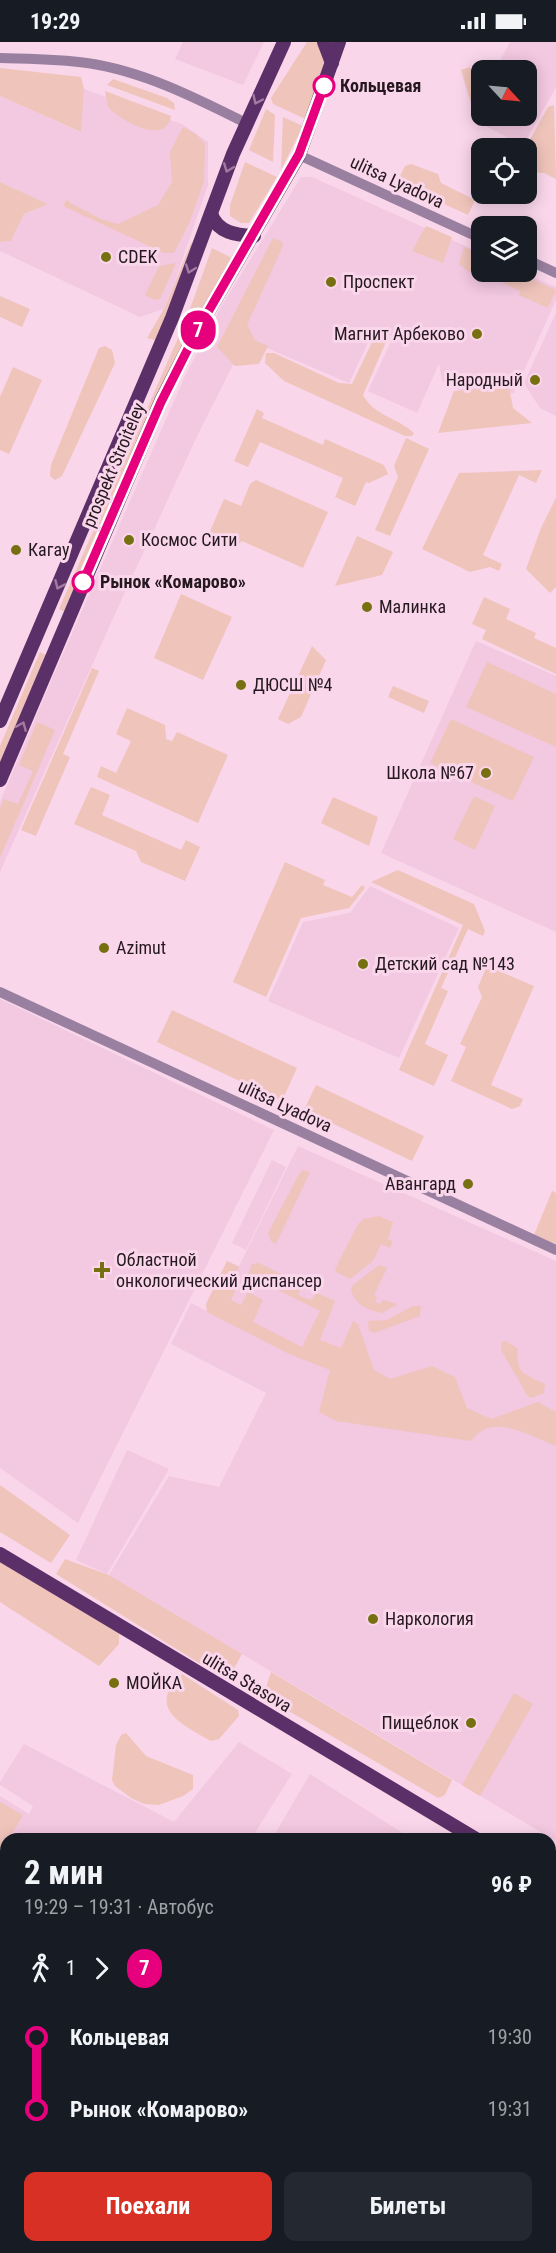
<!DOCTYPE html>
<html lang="ru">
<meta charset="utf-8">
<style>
body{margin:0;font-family:"Roboto Condensed",sans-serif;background:#242831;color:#f1f3f6;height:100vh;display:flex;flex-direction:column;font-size:22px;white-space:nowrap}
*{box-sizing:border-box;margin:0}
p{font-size:20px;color:#9ea1a6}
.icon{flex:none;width:33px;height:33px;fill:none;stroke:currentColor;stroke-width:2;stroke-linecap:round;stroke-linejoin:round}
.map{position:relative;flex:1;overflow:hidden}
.side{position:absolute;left:0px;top:1791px;width:556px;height:420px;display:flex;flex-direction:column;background:#171b24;border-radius:18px 18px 0 0;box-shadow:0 3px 15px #0003}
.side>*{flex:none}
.badge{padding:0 12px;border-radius:20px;font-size:21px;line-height:39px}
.needle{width:39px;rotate:116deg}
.controls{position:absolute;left:471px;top:18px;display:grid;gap:12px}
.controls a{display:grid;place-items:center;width:66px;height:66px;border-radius:12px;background:#171b24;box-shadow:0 3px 15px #0003;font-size:30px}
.map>.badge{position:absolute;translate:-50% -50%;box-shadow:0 0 0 3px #fff}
.legs{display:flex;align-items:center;gap:9px;height:66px;padding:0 24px;font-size:20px}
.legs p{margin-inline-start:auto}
.head{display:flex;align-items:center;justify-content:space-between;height:102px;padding:0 24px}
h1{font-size:33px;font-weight:700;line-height:45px}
.cta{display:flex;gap:12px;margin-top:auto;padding:12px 24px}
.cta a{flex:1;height:69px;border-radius:12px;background:#d93025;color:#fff;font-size:24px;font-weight:700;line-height:69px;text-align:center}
.cta a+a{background:#242831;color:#f1f3f6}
ul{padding:0 24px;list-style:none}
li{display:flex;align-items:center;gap:21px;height:72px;font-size:22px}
li i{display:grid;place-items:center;width:9px;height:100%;margin:0 8px;background:currentColor}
li i::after{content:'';width:15px;height:15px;margin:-8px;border:4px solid;border-radius:50%;background:#171b24}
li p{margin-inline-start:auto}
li:first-child i{background:linear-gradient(#0000 50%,currentColor 0)}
li:last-child i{background:linear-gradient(currentColor 50%,#0000 0)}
.status{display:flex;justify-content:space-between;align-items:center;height:42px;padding:0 30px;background:#171b24;direction:ltr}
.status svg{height:16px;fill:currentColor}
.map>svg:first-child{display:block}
.built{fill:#f3c8e1}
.green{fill:#efc4bb}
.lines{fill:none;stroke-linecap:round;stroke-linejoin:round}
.minor{stroke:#9980a0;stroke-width:10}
.major{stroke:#5b2f67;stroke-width:14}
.oneway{stroke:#a37aa2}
.line-1-casing{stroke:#fff;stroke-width:14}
.line-1{stroke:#e6007e;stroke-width:9}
.stop-1-dot{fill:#fff;stroke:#e6007e;stroke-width:3}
.poi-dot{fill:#767011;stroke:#fad6eb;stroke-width:2}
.labels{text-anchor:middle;stroke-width:6;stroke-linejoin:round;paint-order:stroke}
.stop-label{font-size:18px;font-weight:bold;fill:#25181f;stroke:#fad6eb;text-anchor:start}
.street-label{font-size:18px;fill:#25181f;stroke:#fad6eb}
.poi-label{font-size:18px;fill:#25181f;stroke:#fad6eb;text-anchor:start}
</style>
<div class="status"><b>19:29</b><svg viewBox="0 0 49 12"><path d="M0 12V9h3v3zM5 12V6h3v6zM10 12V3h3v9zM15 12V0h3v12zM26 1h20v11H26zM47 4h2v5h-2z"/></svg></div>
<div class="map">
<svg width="556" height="2211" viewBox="0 0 556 2211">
<rect width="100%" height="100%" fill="#fad6eb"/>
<g class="built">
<path d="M183,0H264L243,43L175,17Z"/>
<path d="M510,0H556V45L523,104L480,81L482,74H526V28H495Z"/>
<path d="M84,47L182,82L208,100V143L175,239L164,267L140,275L0,209V200L11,199L24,172L48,162L0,140V54L80,90Z"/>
<path d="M301,135H312L481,211L482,230H522L556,245V258L514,351L470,354L442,339L439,322L417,371L368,349L393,295L375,286L349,341L246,297L199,390L110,583L0,830V760L51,639L185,334L221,265Z"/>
<path d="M556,271V374L540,366L524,341Z"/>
<path d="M476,599L556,634V890L381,811Z"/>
<path d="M370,844L459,886L399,1016L268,959L303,880L350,871Z"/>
<path d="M0,957L274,1088L78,1481L0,1426Z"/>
<path d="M298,1104L556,1219V1799L109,1533L169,1434L219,1445L266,1351L171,1302L191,1261L207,1269L206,1262L227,1219L239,1224Z"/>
<path d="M272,1118L286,1125L246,1208L232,1201Z"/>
<path d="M127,1408L169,1427L107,1532L76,1518Z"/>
<path d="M239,1700L292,1732L251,1797H6V2005L0,1999V1754L29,1772L33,1764L0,1743V1740L24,1702L174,1780Z"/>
<path d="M310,1732L324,1741L412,1797H272Z"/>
<path d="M550,1856L556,1859V1949L551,1945Z"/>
</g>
<g class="green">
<path d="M307,0H322L326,23L310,72L303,76L273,62L271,56Z"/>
<path d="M470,25L481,62L472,65L461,28Z"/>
<path d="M0,26L81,35L84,47L81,90L0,54Z"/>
<path d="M113,37L167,56L174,61L175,68L107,43Z"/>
<path d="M105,49L171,74C166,105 120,78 108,65Z"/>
<path d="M554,63L556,137L544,131L527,130L526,106H522L527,103L548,65Z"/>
<path d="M266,67L275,73L273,120L249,108Z"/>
<path d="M283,75L303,84L281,128Z"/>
<path d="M183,85L196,92L205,102L204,139L190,179L174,211H164L63,164L67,157L70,161L101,177L118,182L158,163L172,140L170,110Z"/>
<path d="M245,120L277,135L249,181H241L230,174V163Z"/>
<path d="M411,122L438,132L441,141L475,158L468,173L433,157L430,162L400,147L396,142L405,124Z"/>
<path d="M0,140L48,162L24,172L11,199L0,200Z"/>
<path d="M426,184L452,195L443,221L412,209Z"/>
<path d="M273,196L282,200L283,204L247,283L255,298L268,304L259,322L235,324L217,305Z"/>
<path d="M191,201L195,203L159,299L147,296L165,265Z"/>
<path d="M464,205L481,213L482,230H517L556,248L548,266L519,253L520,249L472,226L470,231L459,222Z"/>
<path d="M212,206L232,216L65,570L59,567L186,278Z"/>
<path d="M176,221L160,257L155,258L145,253L159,224Z"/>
<path d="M0,254L30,267L22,285L0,275Z"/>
<path d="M379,291L386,296L385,302L363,353C373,373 398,376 414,391L412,394H405L284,339L265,321L266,311H274L339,341L352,342L374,296Z"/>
<path d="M105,304L112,308L115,321L69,419L62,434L55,438L50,434L51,423L99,306Z"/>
<path d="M13,325L42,338L9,412L0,408V355Z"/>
<path d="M509,345L513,366L532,381L438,391L454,349Z"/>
<path d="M257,367L264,371L262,376L323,403L325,397L384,423L388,432L369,441L366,440L355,464L335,455L343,436L260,400L248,425L234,419Z"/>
<path d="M406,396L429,407L390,494L375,488L398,435L394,424Z"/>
<path d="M542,428L536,441L519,433L483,513L502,522L499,529L490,525L470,530L422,507L459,431Z"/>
<path d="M256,438L328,470L303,526L242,499L233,507L207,496L224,457L241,464L250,442Z"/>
<path d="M556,456V545L550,551L526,527L541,486Z"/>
<path d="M357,494L393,510L382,533L335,544Z"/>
<path d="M181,552L232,575L203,638L154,616Z"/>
<path d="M484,555L510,567L506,577L536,591L534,596L556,606V632L482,597L486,588L472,582Z"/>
<path d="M312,604L326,618L301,675L288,682L278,677Z"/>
<path d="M40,610L46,613L0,721V704Z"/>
<path d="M487,620L556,652V705L466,665Z"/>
<path d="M92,626L99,629L63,712L70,715L36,794L21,788Z"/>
<path d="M393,644L429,659L424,671L388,655Z"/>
<path d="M127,666L165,683L166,697L172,699L177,690L228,713L198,781L97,735L101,724L116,731L131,699L116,692Z"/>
<path d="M451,677L534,715L513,759L430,721Z"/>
<path d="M37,680L55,688L0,816V766L4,757L18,762L33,729L19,723Z"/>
<path d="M91,745L110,753L102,773L181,808L186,798L200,805L185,839L141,820L136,809L74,782Z"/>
<path d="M474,754L495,764L475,808L453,797Z"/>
<path d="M333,755L378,775L369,804L321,781Z"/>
<path d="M285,820L325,838L323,843L352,855L362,843L365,846L349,866L301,876L266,955L233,940Z"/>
<path d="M398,828L474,862L485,889L483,894L468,887L441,946L448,949L425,1002L448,1013L434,1044L399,1028L463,883L371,840Z"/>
<path d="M487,924L534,944L491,1043L523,1057L520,1064L512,1067L451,1039L466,1005L460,1002L482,955L478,945Z"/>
<path d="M172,968L297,1026L282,1059L157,1000Z"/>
<path d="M316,1043L424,1094L412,1119L304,1068Z"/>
<path d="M303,1128L310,1130L276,1202L271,1199L268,1191L299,1132Z"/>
<path d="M552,1149L556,1151V1202L534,1193Z"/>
<path d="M379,1174L393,1180L388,1197L393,1200L390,1206L381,1202L373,1219L350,1237L336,1230L335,1227L358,1182L364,1177Z"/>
<path d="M227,1219L239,1225L231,1244L236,1247L231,1258L241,1263L248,1250L263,1258L253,1280L302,1305L320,1269L268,1243L267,1246L251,1238L248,1232L252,1222L259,1221L299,1241L301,1246L298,1253L310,1258L317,1251L335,1259L320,1298L341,1306L353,1279L358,1282L374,1328L390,1337L432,1324L455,1335L467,1366L491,1377L538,1360L556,1370V1404C529,1394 492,1369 471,1399L336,1379L319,1370L330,1328L289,1312L207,1270L206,1262Z"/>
<path d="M379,1223L387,1226L374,1253L377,1255L375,1260L380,1262L383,1258L398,1262L382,1271C368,1268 355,1263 351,1248L353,1243Z"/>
<path d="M413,1264H421L420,1274L374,1291L369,1289L368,1279L387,1278Z"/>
<path d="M506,1299L518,1307C515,1332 525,1332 545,1342L544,1351L531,1356L527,1353L501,1308L502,1300Z"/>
<path d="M0,1443L70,1493L51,1521L0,1490Z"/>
<path d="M0,1517L119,1591V1602L99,1624L0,1560Z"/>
<path d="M65,1517L109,1533L242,1612L232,1630L223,1636L56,1532Z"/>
<path d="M271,1630L452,1738L445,1753L438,1756L263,1654Z"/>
<path d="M182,1632L238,1668L239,1674L219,1697L211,1699C183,1683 145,1666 182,1632Z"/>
<path d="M514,1651L533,1662L480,1754L462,1743Z"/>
<path d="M126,1691L146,1714L193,1733V1747L183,1754L159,1763L144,1762L131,1756L115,1744L112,1738L116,1703L121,1693Z"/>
<path d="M0,1760L23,1773L0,1811Z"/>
</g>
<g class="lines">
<g class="minor">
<path d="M0,16C29,17 58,17 87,21C143,29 196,56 246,81"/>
<path d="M299,113L482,197"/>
<path d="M526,217L556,231"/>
<path d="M0,950L556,1208"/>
<path d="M550,1979L556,1974"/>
<path d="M0,2018L6,2024"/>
<path d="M550,2106L556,2100"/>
<path d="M0,2187L6,2181"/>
<path d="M159,2205L165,2211"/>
<path d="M421,2205L427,2211"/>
<path d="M204,2211L209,2205"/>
<path d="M447,2211L453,2205"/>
</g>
<g class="major">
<path d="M324,0L332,21"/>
<path d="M211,172C218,191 236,193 254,194"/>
<path d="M0,679L172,276L233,112L284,0"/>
<path d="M0,738L161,359L197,289L299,113L339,0"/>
<path d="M0,1512L476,1797"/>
<path d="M550,1841L556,1844"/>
</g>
</g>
<defs><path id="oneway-chevron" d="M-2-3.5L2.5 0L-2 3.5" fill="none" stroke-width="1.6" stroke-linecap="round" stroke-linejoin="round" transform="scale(1.5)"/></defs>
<g class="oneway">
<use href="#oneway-chevron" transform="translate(257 58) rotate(115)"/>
<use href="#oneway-chevron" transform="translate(228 126) rotate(111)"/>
<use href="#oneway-chevron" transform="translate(190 227) rotate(110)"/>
<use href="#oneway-chevron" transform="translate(59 543) rotate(114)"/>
<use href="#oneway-chevron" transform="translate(22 684) rotate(-67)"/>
</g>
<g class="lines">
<g class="line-1-casing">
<path id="line-1" d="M83,540L161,360L197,289L299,112L324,44"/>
</g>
<use href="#line-1" class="line-1"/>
</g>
<g class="stop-1-dot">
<circle cx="324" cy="44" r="10"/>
<circle cx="83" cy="540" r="10"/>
</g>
<g class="poi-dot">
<circle cx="106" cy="215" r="6"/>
<circle cx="331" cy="240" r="6"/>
<circle cx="477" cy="292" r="6"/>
<circle cx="535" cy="338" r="6"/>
<circle cx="129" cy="498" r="6"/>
<circle cx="16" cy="508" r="6"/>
<circle cx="367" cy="565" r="6"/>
<circle cx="241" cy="643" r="6"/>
<circle cx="486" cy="731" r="6"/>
<circle cx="104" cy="906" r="6"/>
<circle cx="363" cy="922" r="6"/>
<circle cx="468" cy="1142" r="6"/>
<path d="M99 1219h6v6h6v6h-6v6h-6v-6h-6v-6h6z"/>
<circle cx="373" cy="1577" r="6"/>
<circle cx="114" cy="1641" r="6"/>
<circle cx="471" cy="1681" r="6"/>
</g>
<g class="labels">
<g class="stop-label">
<text x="340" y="50">Кольцевая</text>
<text x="100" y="546">Рынок «Комарово»</text>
</g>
<g class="street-label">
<text transform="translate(397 140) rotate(25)" y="6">ulitsa Lyadova</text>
<text transform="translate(114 423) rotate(-67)" y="6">prospekt Stroiteley</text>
<text transform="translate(285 1064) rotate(25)" y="6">ulitsa Lyadova</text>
<text transform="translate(247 1640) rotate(31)" y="6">ulitsa Stasova</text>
</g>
<g class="poi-label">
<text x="118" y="221">CDEK</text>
<text x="343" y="246">Проспект</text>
<text x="465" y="298" text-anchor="end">Магнит Арбеково</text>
<text x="523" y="344" text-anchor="end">Народный</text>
<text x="141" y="504">Космос Сити</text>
<text x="28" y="514">Кагау</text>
<text x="379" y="571">Малинка</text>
<text x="253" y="649">ДЮСШ №4</text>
<text x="474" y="737" text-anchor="end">Школа №67</text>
<text x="116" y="912">Azimut</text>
<text x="375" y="928">Детский сад №143</text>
<text x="456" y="1148" text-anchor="end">Авангард</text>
<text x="116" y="1224">Областной<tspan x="116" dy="21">онкологический диспансер</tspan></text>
<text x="385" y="1583">Наркология</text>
<text x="126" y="1647">МОЙКА</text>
<text x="459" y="1687" text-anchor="end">Пищеблок</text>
</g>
</g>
</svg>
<div class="controls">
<a><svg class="needle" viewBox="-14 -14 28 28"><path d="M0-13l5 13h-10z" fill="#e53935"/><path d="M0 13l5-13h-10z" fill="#9ea1a6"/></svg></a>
<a><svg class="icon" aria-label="locate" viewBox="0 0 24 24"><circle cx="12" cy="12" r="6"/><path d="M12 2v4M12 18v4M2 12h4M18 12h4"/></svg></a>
<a><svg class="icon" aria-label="layers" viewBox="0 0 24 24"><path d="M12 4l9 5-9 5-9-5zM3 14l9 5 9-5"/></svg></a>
</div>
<b class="badge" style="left:198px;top:288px;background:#e6007e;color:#fff">7</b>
<section class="side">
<div class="head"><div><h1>2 мин</h1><p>19:29 – 19:31 · Автобус</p></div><b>96 ₽</b></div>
<div class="legs"><svg class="icon" aria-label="walk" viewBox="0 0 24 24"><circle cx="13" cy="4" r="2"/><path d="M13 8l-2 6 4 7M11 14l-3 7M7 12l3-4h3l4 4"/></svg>1<svg class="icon" aria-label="forward" viewBox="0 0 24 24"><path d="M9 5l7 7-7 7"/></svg><b class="badge" style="background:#e6007e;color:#fff">7</b></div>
<ul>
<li><i style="color:#e6007e"></i><b>Кольцевая</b><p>19:30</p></li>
<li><i style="color:#e6007e"></i><b>Рынок «Комарово»</b><p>19:31</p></li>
</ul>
<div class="cta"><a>Поехали</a><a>Билеты</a></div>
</section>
</div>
